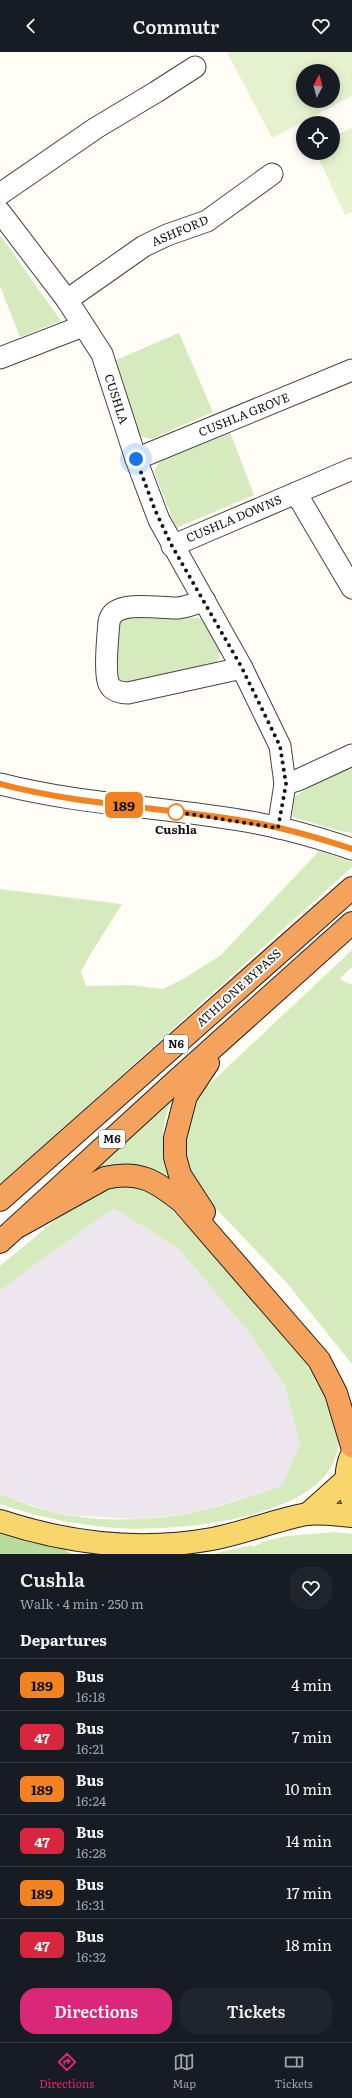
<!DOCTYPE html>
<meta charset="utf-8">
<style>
body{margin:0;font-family:Literata,serif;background:#20242c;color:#f1f3f6;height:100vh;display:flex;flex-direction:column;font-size:15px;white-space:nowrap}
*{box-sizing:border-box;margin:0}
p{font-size:13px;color:#9ea1a6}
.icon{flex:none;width:22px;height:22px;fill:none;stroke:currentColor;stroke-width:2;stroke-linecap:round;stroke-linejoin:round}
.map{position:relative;height:1502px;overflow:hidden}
.panel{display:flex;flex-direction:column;background:#171b24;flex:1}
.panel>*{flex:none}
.badge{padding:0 8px;border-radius:6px;font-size:14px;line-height:26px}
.needle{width:26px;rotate:6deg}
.controls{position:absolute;left:296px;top:12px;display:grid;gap:8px}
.controls a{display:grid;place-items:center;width:44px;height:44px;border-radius:50%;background:#171b24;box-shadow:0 2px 10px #0003;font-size:20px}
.you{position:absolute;width:20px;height:20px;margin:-10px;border:3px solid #fff;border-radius:50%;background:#1a73e8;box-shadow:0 0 0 6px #1a73e833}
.map>.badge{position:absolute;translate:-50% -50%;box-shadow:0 0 0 2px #fff}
h2{padding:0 20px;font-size:15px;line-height:36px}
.round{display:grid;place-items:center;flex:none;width:42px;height:42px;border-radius:16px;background:#20242c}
.summary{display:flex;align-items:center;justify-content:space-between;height:68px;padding:0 20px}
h1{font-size:19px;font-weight:600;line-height:30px}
.button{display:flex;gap:8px;margin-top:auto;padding:8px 20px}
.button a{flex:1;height:46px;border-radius:16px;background:#db2777;color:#fff;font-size:16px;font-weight:600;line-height:46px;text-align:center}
.button a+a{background:#20242c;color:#f1f3f6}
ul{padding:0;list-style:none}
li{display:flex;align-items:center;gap:12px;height:52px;padding:0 20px;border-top:1px solid #363941}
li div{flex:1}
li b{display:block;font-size:15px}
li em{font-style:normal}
li .badge{min-width:44px;font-weight:700;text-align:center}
header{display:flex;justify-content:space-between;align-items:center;height:52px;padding:0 20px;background:#171b24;font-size:18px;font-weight:600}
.menu{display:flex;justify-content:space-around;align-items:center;height:56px;border-top:1px solid #363941;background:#171b24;font-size:11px;color:#9ea1a6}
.menu a{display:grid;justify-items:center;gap:2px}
.menu .on{color:#db2777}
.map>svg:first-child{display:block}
.industrial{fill:#eee6ef}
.green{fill:#d5ebbd}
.forest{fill:#b9dc9c}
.pitch{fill:#e6f2cf;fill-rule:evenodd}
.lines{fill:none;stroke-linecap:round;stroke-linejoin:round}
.minor-casing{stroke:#444;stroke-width:23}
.major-casing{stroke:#222;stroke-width:24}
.highway-casing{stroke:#222;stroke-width:24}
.minor{stroke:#fff;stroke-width:21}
.major{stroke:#f9d66b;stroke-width:22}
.highway{stroke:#f5a25d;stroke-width:22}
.line-casing{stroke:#fff;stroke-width:9}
.line{stroke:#f58220;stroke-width:6}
.walk{stroke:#111;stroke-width:4;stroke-dasharray:0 7.2}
.stop-dot{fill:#fff;stroke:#f58220;stroke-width:2}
.labels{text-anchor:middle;stroke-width:4;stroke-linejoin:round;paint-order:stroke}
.shield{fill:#fff;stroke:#585858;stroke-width:1}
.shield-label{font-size:11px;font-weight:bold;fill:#111}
.street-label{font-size:12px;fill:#111;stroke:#fff}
.stop-label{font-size:12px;font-weight:bold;fill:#111;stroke:#fff}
</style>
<header><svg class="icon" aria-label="back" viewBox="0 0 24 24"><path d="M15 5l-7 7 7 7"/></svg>Commutr<svg class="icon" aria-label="heart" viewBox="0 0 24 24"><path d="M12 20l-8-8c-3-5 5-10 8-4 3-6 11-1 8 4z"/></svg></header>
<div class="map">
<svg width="352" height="1502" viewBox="0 0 352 1502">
<rect width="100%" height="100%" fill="#fffdf5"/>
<path class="industrial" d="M114,1156L179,1197L251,1283L285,1334L300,1392L283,1434L211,1456L185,1462L139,1467L78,1464L51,1460L0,1442V1239L34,1213Z"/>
<g class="green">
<path d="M0,183L61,269L20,285L0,234Z"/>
<path d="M179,281L213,360L151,387L140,384L116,308Z"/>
<path d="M230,380L254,443L176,476L154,419L160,409Z"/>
<path d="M129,562L201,566L220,598L219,606L214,613L124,633L116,627L117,569Z"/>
<path d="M352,709V781L340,779L292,765L294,745Z"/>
<path d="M319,799L352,810V815L0,1133V837L122,852L90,903L81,920L86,934L131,933L163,937L183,927L221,903Z"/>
<path d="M352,898V915L339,927L352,933V1312L286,1230L204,1144L191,1126L183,1104L189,1059L201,1040Z"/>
<path d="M174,1044C156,1080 162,1102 176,1137C149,1123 129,1106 96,1116Z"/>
<path d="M111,1132C130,1134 140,1135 156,1145C166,1151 173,1160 181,1168C214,1198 242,1233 271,1266C286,1283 306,1301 318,1319C324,1329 339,1382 338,1393C332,1468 172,1480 116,1476C76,1473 38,1465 0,1452V1442C17,1448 34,1456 52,1460C95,1470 142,1469 186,1462C219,1456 251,1444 282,1434L300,1392L285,1334L251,1283L179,1197L114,1156L34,1213L0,1239V1214L90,1139Z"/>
<path d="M336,1480L352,1482V1502H213L251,1493L253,1495L260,1492L261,1490L286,1484Z"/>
</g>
<path class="forest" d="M0,1481L61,1496L72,1502H0Z"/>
<g class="pitch">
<path d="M227,0H352V44L272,86ZM303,19H333V49H303Z"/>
<path d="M352,76V160L345,163L316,101H333V84Z"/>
</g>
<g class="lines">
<g class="minor-casing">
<g id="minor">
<path d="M0,142L96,76L156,40L195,15"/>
<path d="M0,160L67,248L102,302L136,407L159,468L242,616L280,694L285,732L278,776"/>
<path d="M67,248L144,194L167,183L207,169L272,122"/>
<path d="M0,306L83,274"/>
<path d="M136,407L352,318"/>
<path d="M296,441L352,536"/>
<path d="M172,494L352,417"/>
<path d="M205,549C196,551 187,555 178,556C160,557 113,546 109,570C108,582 104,622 109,632C112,639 121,641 128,641L242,616"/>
<path d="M0,732C85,754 175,755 261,772C292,778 322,787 352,797"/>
<path d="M285,732L298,728L352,703"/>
</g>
</g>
<g class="major-casing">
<g id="major">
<path d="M352,1402C345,1417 345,1432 352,1447"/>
<path d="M308,1462L347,1427"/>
<path d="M0,1469C70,1492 140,1500 212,1487C244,1481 275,1468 307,1462C320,1460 338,1463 352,1464"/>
</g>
</g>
<g class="highway-casing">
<g id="highway">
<path d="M0,1148L352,836"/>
<path d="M204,1160L180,1123L175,1105V1086L186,1044L208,1011"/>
<path d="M19,1174L105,1126C139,1118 156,1129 182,1150L319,1308L336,1341L352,1394"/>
<path d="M0,1190L178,1027L352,871"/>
</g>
</g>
<use href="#minor" class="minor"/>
<use href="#major" class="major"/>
<use href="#highway" class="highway"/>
</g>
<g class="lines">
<g class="line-casing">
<path id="line" d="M0,732C85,755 175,755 261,772C292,778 322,787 352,797"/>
</g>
<use href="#line" class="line"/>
<path class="walk" d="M136,407L155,458L172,494L242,616L280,694L286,732L278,776L176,760"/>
</g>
<circle class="stop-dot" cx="176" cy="760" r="8"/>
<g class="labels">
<g class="shield">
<rect x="164" y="983" width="24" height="18" rx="3"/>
<rect x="99" y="1078" width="26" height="18" rx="3"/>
</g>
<g class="shield-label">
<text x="176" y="996">N6</text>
<text x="112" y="1091">M6</text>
</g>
<g class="street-label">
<text transform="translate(180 179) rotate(-23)" y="4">ASHFORD</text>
<text transform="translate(116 347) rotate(72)" y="4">CUSHLA</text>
<text transform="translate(244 363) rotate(-22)" y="4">CUSHLA GROVE</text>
<text transform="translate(234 467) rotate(-23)" y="4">CUSHLA DOWNS</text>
<text transform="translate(239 936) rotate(-42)" y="4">ATHLONE BYPASS</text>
</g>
<g class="stop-label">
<text x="176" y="782">Cushla</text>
</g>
</g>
</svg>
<div class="controls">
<a><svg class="needle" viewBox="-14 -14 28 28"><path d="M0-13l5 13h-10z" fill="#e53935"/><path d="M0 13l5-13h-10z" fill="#9ea1a6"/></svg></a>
<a><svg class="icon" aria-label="locate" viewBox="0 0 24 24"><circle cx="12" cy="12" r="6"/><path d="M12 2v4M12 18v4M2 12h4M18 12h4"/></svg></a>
</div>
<div class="you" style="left:136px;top:407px"></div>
<b class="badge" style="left:124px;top:753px;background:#f58220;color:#111">189</b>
</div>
<section class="panel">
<div class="summary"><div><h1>Cushla</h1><p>Walk · 4 min · 250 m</p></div><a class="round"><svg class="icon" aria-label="heart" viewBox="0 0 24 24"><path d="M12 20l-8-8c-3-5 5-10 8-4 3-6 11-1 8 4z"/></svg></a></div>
<h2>Departures</h2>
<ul>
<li><span class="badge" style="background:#f58220;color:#111">189</span><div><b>Bus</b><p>16:18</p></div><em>4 min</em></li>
<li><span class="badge" style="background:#d7263d;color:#fff">47</span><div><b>Bus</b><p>16:21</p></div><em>7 min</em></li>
<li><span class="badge" style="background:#f58220;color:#111">189</span><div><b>Bus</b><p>16:24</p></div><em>10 min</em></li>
<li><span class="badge" style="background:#d7263d;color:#fff">47</span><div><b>Bus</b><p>16:28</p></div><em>14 min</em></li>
<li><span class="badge" style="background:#f58220;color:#111">189</span><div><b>Bus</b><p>16:31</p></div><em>17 min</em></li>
<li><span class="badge" style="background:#d7263d;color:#fff">47</span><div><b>Bus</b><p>16:32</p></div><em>18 min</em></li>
</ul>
<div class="button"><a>Directions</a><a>Tickets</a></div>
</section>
<nav class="menu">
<a class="on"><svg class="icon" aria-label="directions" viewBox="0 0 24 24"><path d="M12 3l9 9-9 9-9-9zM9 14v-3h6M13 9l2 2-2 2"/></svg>Directions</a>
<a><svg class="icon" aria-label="map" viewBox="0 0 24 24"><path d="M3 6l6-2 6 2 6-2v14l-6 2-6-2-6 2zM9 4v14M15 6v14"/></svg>Map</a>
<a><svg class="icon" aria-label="tickets" viewBox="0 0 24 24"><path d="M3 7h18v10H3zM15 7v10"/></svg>Tickets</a>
</nav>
